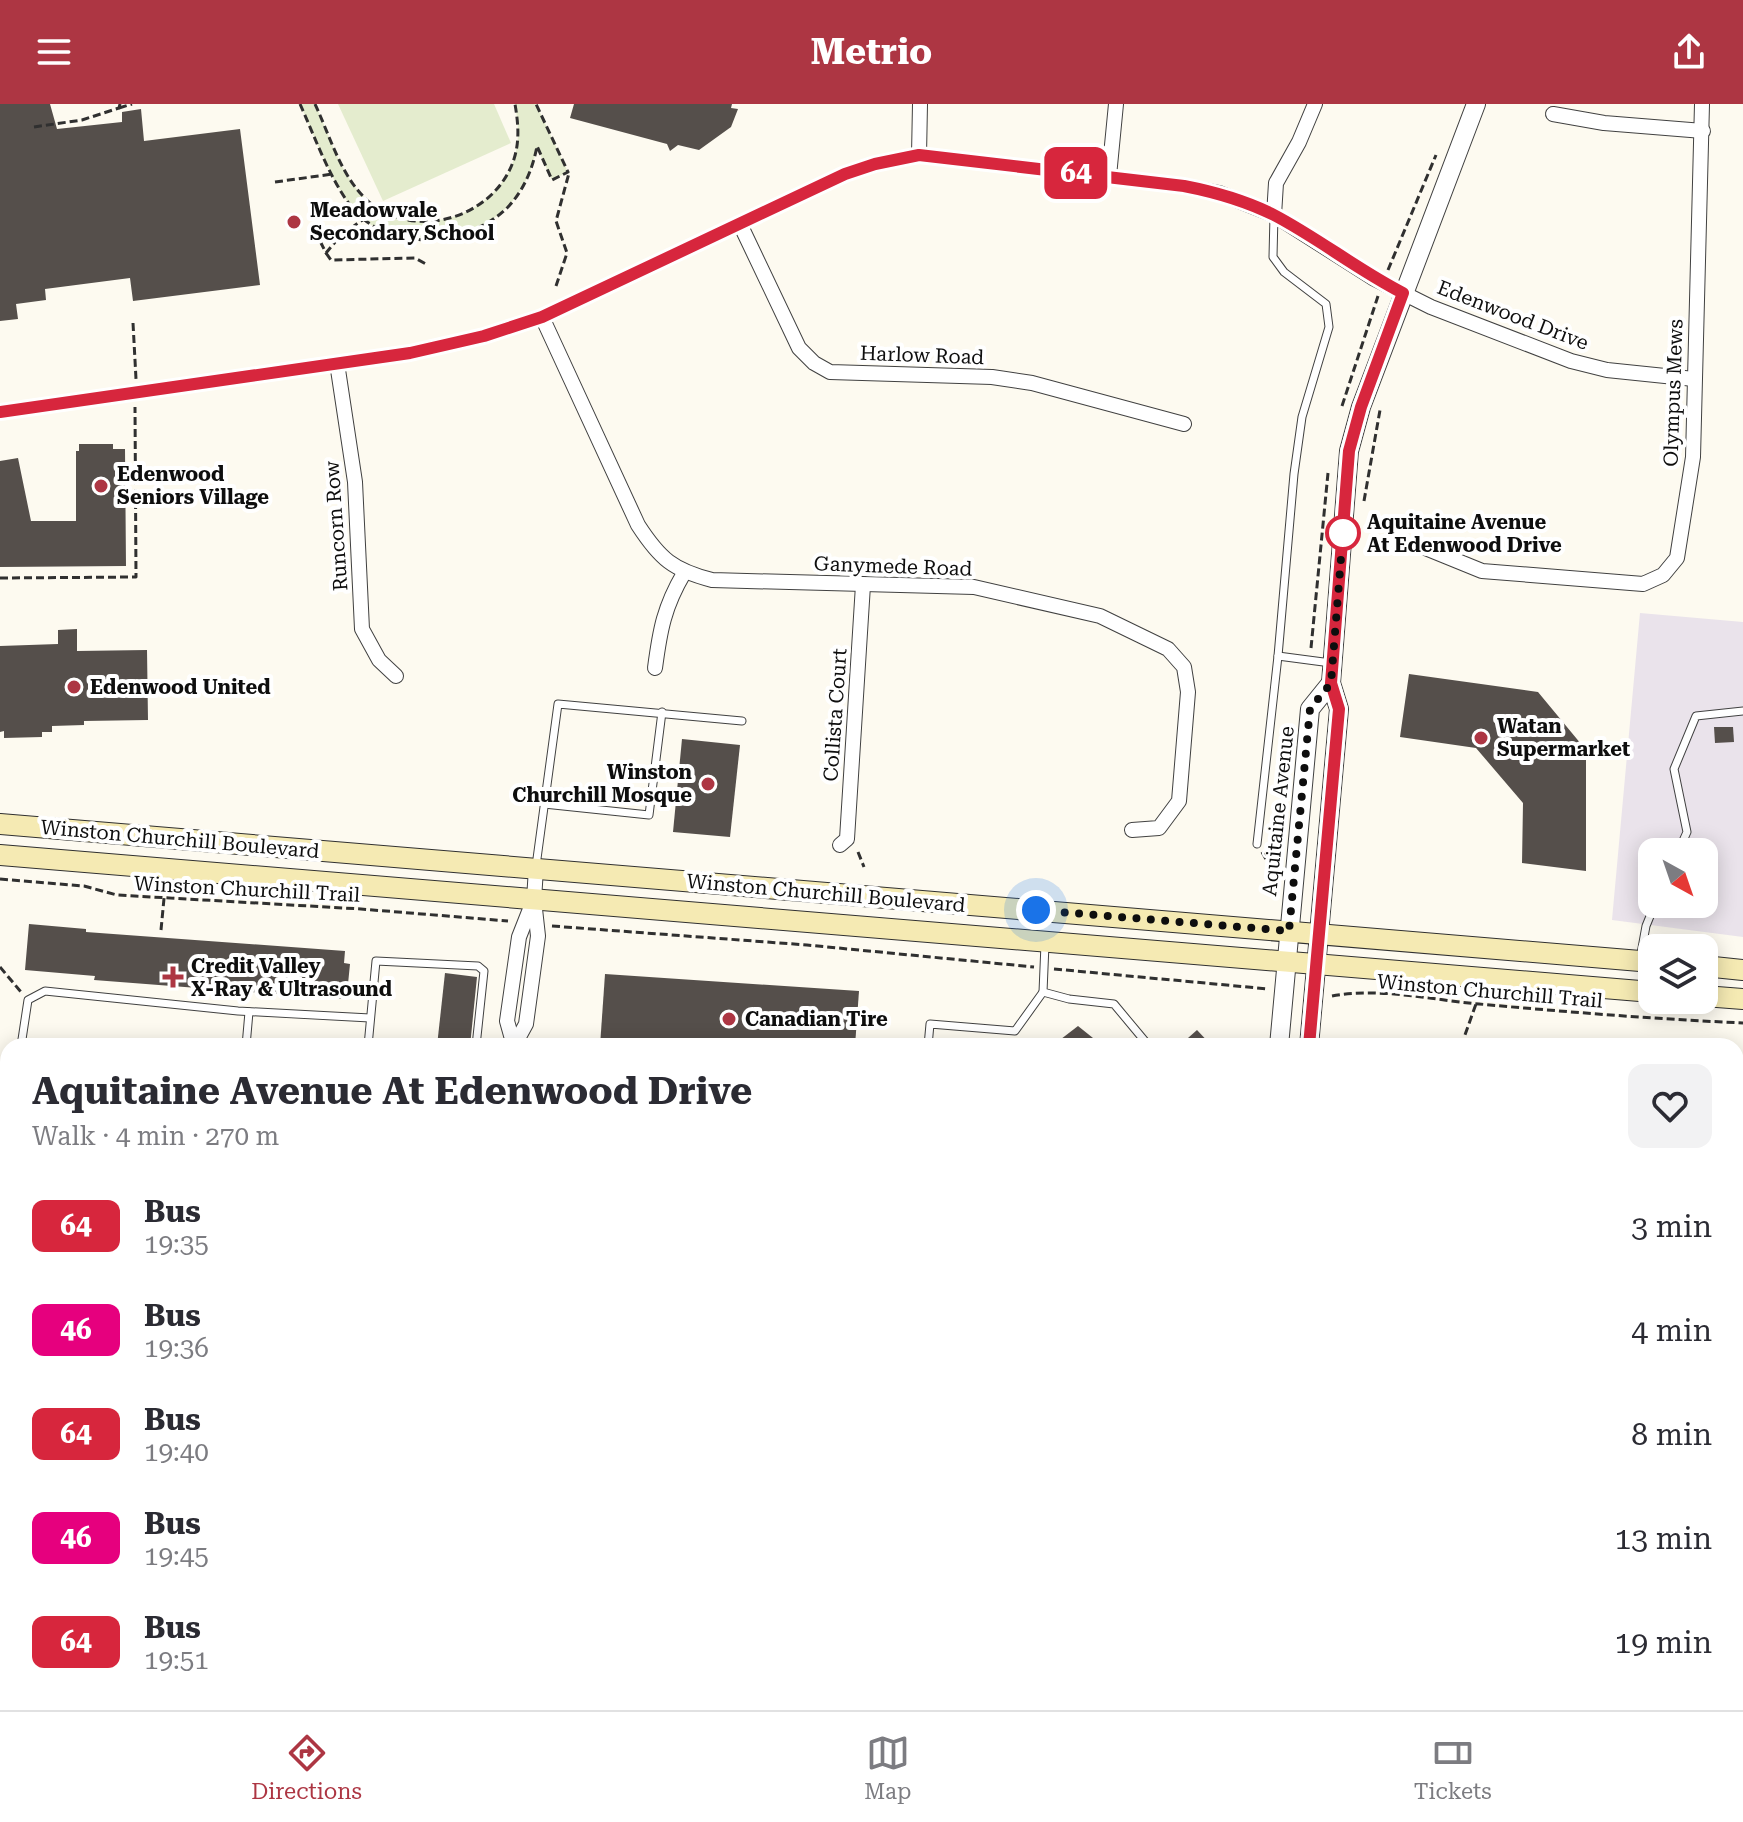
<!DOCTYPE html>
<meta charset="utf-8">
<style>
body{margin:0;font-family:"Roboto Serif",serif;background:#f2f2f3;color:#2b2b33;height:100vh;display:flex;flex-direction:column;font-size:30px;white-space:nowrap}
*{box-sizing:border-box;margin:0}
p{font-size:26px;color:#7c7c81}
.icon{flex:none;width:44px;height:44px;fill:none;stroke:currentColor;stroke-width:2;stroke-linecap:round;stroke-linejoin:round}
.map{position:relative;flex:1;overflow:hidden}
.drawer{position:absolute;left:0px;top:934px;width:1744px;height:672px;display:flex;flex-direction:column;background:#fff;border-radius:24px 24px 0 0;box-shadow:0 4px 20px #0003}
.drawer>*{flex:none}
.badge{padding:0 16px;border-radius:12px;font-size:28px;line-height:52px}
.needle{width:52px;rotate:140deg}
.controls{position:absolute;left:1638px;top:734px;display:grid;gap:16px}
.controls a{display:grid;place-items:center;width:80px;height:80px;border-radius:16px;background:#fff;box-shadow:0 4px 20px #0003;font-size:40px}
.you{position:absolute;width:40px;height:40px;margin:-20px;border:6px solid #fff;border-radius:50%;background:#1a73e8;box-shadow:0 0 0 12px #1a73e833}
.map>.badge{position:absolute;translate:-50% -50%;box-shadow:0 0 0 4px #fff}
.round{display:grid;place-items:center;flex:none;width:84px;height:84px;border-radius:16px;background:#f2f2f3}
.overview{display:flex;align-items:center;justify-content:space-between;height:136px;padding:0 32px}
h1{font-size:38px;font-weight:700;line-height:60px}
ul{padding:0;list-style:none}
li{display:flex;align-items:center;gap:24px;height:104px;padding:0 32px}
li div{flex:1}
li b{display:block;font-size:30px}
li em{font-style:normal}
li .badge{min-width:88px;font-weight:700;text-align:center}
header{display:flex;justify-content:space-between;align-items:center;height:104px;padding:0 32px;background:#ad3643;color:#fff;font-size:36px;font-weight:700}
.menu{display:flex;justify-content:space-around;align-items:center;height:112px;border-top:2px solid #e1e1e2;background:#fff;font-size:22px;color:#7c7c81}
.menu a{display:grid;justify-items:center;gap:4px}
.menu .on{color:#ad3643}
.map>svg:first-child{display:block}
.industrial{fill:#eae3eb;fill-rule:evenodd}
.pitch{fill:#e4ecce}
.building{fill:#554f4b}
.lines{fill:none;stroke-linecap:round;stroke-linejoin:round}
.service-casing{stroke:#414141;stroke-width:9}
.minor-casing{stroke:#414141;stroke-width:16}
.tertiary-casing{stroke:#414141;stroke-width:20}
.secondary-casing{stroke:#303030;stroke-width:22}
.path{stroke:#303030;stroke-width:3;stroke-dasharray:8 4;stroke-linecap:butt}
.service{stroke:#fff;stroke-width:7}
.minor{stroke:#fff;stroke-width:14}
.tertiary{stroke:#fff;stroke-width:18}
.secondary{stroke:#f5eab3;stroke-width:20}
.line-casing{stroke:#fff;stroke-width:18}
.line{stroke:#d7263d;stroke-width:12}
.walk{stroke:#0e0e0e;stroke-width:8;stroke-dasharray:0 14.4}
.poi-dot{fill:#ad3643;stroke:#fff;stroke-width:3}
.stop-dot{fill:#fff;stroke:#d7263d;stroke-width:4}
.labels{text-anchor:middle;stroke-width:8;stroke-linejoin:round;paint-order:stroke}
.poi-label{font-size:20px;font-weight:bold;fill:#0e0e0e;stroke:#fff;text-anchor:start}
.street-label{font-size:20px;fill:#0e0e0e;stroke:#fff}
.stop-label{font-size:20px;font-weight:bold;fill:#0e0e0e;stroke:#fff;text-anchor:start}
</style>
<header><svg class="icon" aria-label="menu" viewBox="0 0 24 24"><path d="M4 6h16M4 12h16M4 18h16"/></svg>Metrio<svg class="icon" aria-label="share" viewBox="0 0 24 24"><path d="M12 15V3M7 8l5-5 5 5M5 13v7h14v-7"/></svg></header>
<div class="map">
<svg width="1743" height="1606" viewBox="0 0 1743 1606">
<rect width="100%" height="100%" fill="#fdfaf0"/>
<path class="industrial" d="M1640,509L1743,518V833L1612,816ZM1652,748H1704V800H1652Z"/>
<g class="pitch">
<path d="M300,0H315C330,32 341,73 368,97C415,138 495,114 514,55C520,36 518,18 515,0H536L568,68L552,76L537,44C532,65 524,87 507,103C470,140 401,149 361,113C335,89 315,33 300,0Z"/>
<path d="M338,0H494L511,39L383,97Z"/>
</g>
<g class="building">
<path d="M0,0H50L57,25L122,18V8L141,5L144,37L240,25L260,181L133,197L130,174L45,185L46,196L16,200L18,215L0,217Z"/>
<path d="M574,0H732L731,4L738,5L731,23L699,46L678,41L670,47L667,40L570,14Z"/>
<path d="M79,340H113V345H125L126,462L0,463V357L18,354L31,417H76V347H79Z"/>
<path d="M77,525V547L147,546L148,616L84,617V621L52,622V628H42V633L4,634V627L0,628V542L58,540V526Z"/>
<path d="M1409,570L1538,588L1586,646V767L1522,759L1523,699L1476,644L1400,633Z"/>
<path d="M1714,623H1733L1734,638L1715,639Z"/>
<path d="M682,635L740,641L730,733L673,728Z"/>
<path d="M29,820L86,825V828L345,847L344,859L350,860L348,880L344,879L342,895L94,876L95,872L25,866Z"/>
<path d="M445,869L477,873L470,942H437Z"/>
<path d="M605,870L859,887L855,942H600Z"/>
<path d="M1078,922L1103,942H1052Z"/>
<path d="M1197,926L1212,942H1179Z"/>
</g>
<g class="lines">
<g class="service-casing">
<g id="service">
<path d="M1278,552L1331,559"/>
<path d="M544,700L649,711L662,608"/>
<path d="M1257,740L1278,552L1294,370L1302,313L1329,223L1326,200L1284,168L1273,153L1274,111"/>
<path d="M1678,748L1687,728L1674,665L1696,612L1743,607"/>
<path d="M536,762L558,600L742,617"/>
<path d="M1045,840L1043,888L1069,895L1114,900L1149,942"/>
<path d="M1640,855L1646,822L1655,800"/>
<path d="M21,942L28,896L45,887L238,907L370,914"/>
<path d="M246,942L249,908"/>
<path d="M368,942L376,857L478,862L484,867L476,942"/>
<path d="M928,942L930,920L1015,927L1043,888"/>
<path d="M0,1008L8,1009"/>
<path d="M1736,1012H1743"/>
<path d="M8,1115V1118"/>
<path d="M1736,1128L1743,1111"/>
<path d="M0,1254L8,1249"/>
<path d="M0,1447L8,1456"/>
<path d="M1736,1479L1743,1481"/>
<path d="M0,1512L8,1513"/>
<path d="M579,1598L580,1606"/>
<path d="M703,1598L711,1606"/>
<path d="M1041,1606L1042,1598"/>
<path d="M1180,1606V1598"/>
<path d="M1288,1606L1289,1598"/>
<path d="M1533,1606L1539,1598"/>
<path d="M1737,1606L1743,1600"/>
</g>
</g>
<g class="minor-casing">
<g id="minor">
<path d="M1553,10L1604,19L1703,27"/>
<path d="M919,51L920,0"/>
<path d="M1109,72L1116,0"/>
<path d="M1274,111L1276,79L1299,38L1315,0"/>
<path d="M740,120L799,244L814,259L830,268L992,273L1032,279L1184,320"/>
<path d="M542,213L638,421C660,455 673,466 712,476L974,483L1100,512L1168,545L1184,563L1188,588L1179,697L1159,724L1132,726"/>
<path d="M337,259L355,378L362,525L379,556L396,572"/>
<path d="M0,308L410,249L484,232L542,213L845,70L875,60L919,51L1184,82L1219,89L1274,111L1373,174L1431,203L1571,257L1607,266L1694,275"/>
<path d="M1423,443L1482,467L1643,480L1663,471L1677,454L1693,353L1702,0"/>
<path d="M655,564C660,526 664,503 684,469"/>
<path d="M840,741L847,735L863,481"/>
<path d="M514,942L526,920L538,832L534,796L536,764"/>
<path d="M514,942L507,917L519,833L532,800"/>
<path d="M0,1264L8,1272"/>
<path d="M259,1598L263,1606"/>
</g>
</g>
<g class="tertiary-casing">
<g id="tertiary">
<path d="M1279,942L1310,605L1331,579"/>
<path d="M1309,942L1339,605L1331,579L1349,347L1361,303L1476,0"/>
<path d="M1668,1598L1675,1606"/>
<path d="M1227,1606L1228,1598"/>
<path d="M1256,1606L1257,1598"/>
</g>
</g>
<g class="secondary-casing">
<g id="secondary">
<path d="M0,720L1652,858"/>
<path d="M0,751L1652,888"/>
<path d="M1704,862L1743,866"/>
<path d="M1704,892L1743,895"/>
</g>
</g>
<g class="path">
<path d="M300,0C315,33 335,90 361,113C402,149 471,140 508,103C524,86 533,64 537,42L552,76L568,68L536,0"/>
<path d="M315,0C330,32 341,73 368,97C415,138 495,114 514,55C520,36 518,18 515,0"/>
<path d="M119,4L132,0"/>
<path d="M34,23L82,16L119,4L120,0"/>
<path d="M275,78L333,70"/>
<path d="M315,127L326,149L341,131L364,115"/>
<path d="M326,149L331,156L415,154L426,160"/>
<path d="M1388,166L1436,51"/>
<path d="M556,182L567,149L556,117L569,69"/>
<path d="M133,219L136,275"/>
<path d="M1342,302L1378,192"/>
<path d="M1364,397L1380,306"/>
<path d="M0,474L136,473L135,303"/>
<path d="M1311,544L1328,369"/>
<path d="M858,748L864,763"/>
<path d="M1262,748L1276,773"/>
<path d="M0,775L84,782L117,791L361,805L508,817"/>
<path d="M552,822L807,841L1034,863"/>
<path d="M161,826L165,784"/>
<path d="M0,863L21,888"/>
<path d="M1054,865L1269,885"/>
<path d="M1332,892C1379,883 1432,896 1479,900C1567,908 1655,915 1743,919"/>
<path d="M1461,942L1476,900"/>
<path d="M1400,1598L1411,1606"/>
<path d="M86,1606L87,1598"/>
<path d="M161,1606L168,1598"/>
<path d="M1382,1606V1598"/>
</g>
<use href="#service" class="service"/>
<use href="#minor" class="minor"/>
<use href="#tertiary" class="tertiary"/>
<use href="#secondary" class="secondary"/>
</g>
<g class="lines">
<g class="line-casing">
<path id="line" d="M0,308L410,249L484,232L542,213L845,70L875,60L919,51L1184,82C1215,88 1246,97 1274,111C1318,134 1358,166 1403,189L1361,303L1349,347L1331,579L1339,605L1309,942"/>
</g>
<use href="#line" class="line"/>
<path class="walk" d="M1036,806L1289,827L1310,605L1331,579L1343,429"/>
</g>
<g class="poi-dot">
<circle cx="294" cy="118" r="8"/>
<circle cx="101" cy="382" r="8"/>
<circle cx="74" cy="583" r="8"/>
<circle cx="1481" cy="634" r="8"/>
<circle cx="708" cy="680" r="8"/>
<path d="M169 861h8v8h8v8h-8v8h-8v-8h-8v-8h8z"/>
<circle cx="729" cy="915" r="8"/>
</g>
<circle class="stop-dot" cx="1343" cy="429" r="16"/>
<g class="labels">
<g class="poi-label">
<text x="310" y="113">Meadowvale<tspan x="310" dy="23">Secondary School</tspan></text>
<text x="117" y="377">Edenwood<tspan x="117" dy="23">Seniors Village</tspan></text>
<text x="90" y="590">Edenwood United</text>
<text x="1497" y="629">Watan<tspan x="1497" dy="23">Supermarket</tspan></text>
<text x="692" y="675" text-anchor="end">Winston<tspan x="692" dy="23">Churchill Mosque</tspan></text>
<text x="191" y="869">Credit Valley<tspan x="191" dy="23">X-Ray &amp; Ultrasound</tspan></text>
<text x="745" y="922">Canadian Tire</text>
</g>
<g class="street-label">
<text transform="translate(1513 211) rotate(21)" y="7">Edenwood Drive</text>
<text transform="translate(922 251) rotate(2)" y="7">Harlow Road</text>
<text transform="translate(1673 289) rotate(-88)" y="7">Olympus Mews</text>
<text transform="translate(336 422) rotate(-94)" y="7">Runcorn Row</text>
<text transform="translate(893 462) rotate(2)" y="7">Ganymede Road</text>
<text transform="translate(835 611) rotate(-86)" y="7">Collista Court</text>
<text transform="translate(1278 707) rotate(-84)" y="7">Aquitaine Avenue</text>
<text transform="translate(180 735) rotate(5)" y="7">Winston Churchill Boulevard</text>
<text transform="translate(247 785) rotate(3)" y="7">Winston Churchill Trail</text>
<text transform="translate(826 789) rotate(5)" y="7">Winston Churchill Boulevard</text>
<text transform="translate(1490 887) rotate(5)" y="7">Winston Churchill Trail</text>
</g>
<g class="stop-label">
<text x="1367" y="425">Aquitaine Avenue<tspan x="1367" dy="23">At Edenwood Drive</tspan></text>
</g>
</g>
</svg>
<div class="controls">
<a><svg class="needle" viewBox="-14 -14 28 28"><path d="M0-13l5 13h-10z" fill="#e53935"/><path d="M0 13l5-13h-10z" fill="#7c7c81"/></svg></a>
<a><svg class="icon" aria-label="layers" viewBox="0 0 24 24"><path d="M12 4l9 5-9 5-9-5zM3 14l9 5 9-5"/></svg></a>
</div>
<div class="you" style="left:1036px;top:806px"></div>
<b class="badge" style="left:1076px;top:69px;background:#d7263d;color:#fff">64</b>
<section class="drawer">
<div class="overview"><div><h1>Aquitaine Avenue At Edenwood Drive</h1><p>Walk · 4 min · 270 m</p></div><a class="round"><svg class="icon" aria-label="heart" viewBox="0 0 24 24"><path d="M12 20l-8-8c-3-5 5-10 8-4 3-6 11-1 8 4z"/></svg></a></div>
<ul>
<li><span class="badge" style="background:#d7263d;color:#fff">64</span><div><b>Bus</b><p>19:35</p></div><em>3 min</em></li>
<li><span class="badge" style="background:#e6007e;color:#fff">46</span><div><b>Bus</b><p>19:36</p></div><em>4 min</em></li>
<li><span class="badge" style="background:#d7263d;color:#fff">64</span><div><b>Bus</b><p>19:40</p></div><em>8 min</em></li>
<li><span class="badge" style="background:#e6007e;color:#fff">46</span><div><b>Bus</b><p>19:45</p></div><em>13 min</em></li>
<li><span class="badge" style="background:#d7263d;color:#fff">64</span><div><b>Bus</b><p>19:51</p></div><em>19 min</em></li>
</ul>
</section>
</div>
<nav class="menu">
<a class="on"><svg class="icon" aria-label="directions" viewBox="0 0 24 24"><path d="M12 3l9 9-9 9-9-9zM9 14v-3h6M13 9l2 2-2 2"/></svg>Directions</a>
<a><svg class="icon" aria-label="map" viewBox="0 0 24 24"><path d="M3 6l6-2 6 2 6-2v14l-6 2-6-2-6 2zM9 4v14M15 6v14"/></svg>Map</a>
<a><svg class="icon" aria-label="tickets" viewBox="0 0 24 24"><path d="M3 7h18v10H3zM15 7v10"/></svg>Tickets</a>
</nav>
